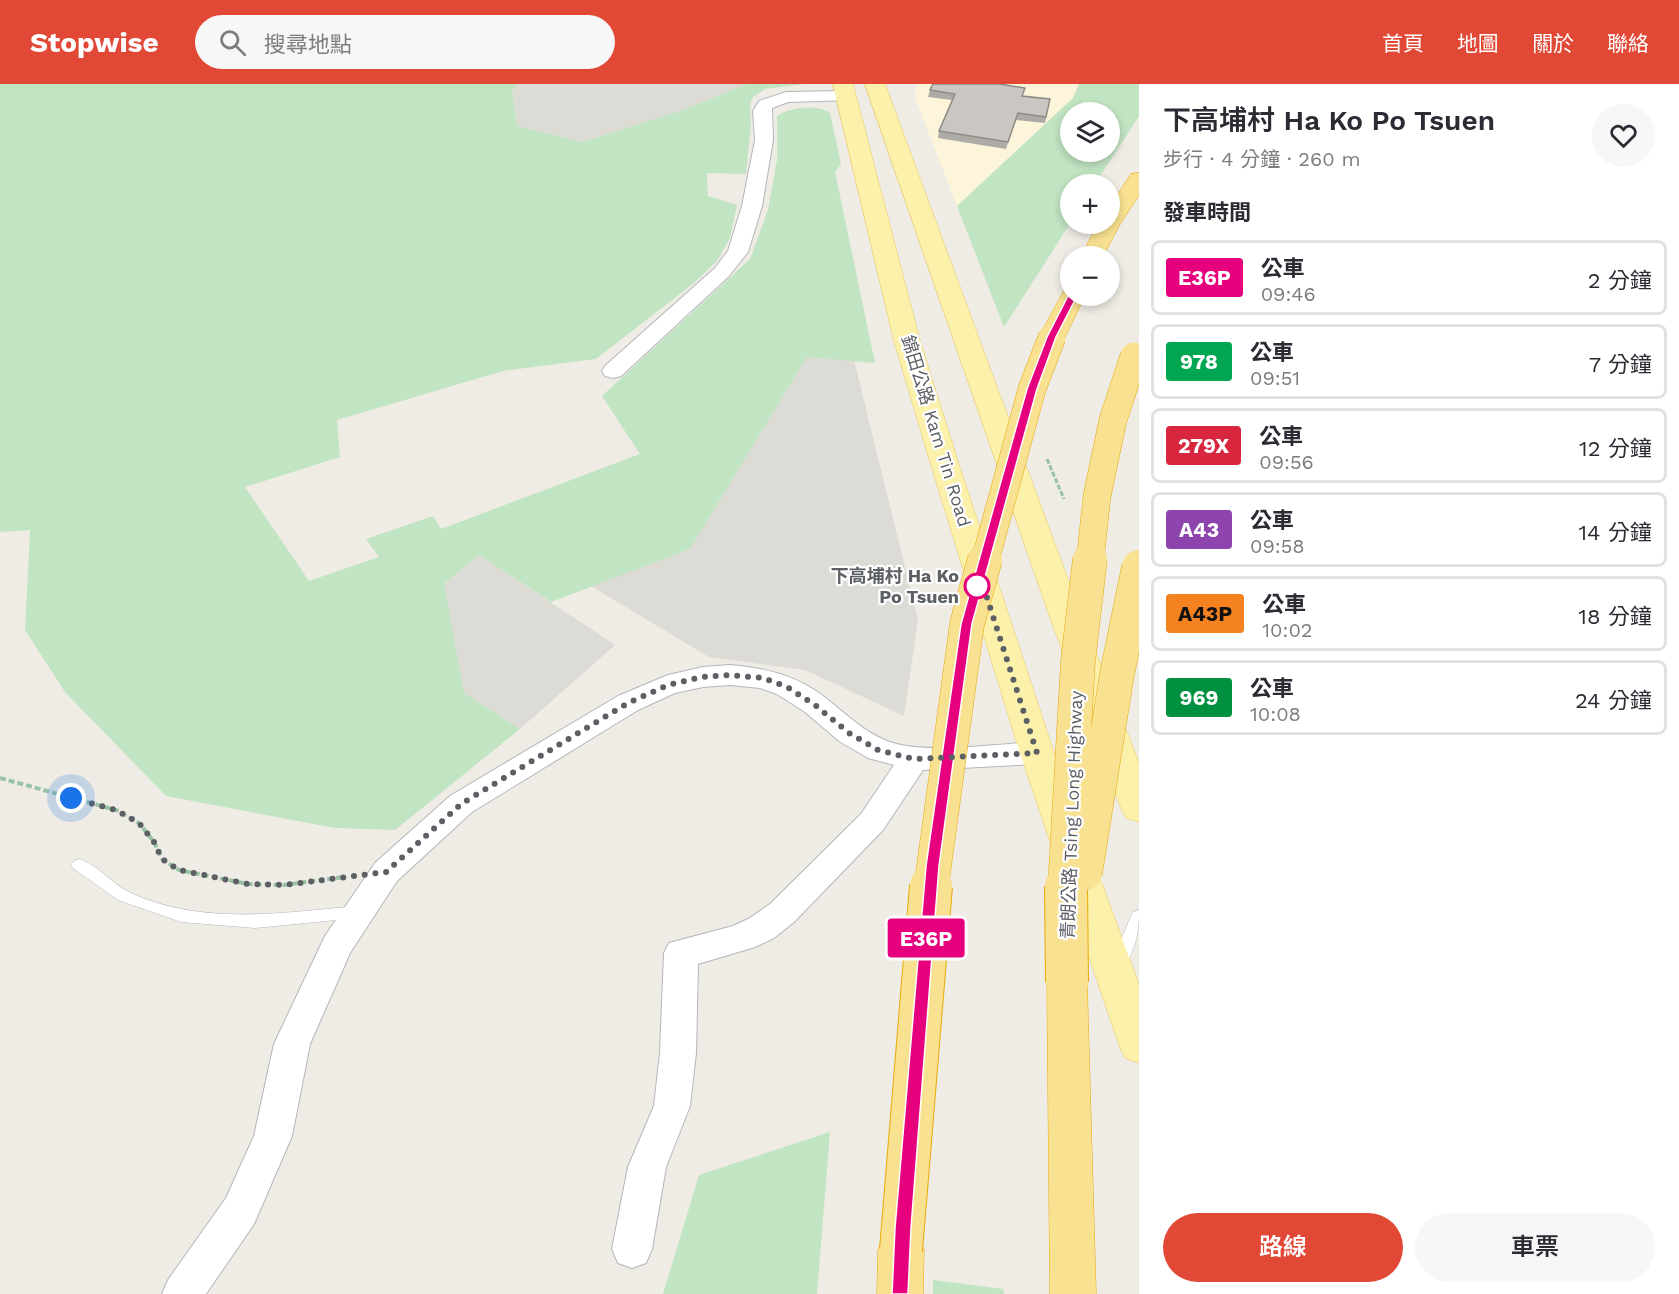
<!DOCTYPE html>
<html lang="zh-TW">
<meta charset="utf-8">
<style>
body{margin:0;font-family:"Work Sans","Noto Sans TC",sans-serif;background:#f7f7f7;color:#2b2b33;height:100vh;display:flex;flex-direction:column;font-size:22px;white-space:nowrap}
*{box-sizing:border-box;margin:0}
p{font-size:20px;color:#7c7c81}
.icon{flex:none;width:33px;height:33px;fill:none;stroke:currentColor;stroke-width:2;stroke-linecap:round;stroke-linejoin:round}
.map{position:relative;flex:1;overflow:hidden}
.sheet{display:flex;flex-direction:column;background:#fff;width:540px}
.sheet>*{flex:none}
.badge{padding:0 12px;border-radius:4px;font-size:21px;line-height:39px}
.buttons{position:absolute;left:1060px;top:18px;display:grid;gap:12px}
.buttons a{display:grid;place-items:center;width:60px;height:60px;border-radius:50%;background:#fff;box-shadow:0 3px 9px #0003;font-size:30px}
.you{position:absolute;width:30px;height:30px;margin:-15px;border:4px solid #fff;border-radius:50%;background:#1a73e8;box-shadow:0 0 0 9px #1a73e833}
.map>.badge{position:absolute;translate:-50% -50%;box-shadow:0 0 0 3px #fff}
h2{padding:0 24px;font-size:22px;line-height:54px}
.round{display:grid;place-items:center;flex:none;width:63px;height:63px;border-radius:32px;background:#f7f7f7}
.overview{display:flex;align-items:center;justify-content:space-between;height:102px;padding:0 24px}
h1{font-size:28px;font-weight:600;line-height:45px}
.primary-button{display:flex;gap:12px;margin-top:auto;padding:12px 24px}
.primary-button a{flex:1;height:69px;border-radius:36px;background:#e24836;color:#fff;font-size:24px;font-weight:600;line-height:69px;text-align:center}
.primary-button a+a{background:#f7f7f7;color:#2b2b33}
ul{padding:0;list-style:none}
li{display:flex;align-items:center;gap:18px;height:75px;margin:0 12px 9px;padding:0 12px;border:3px solid #e1e1e2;border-radius:9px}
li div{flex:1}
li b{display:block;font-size:22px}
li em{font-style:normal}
li .badge{min-width:66px;font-weight:700;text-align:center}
header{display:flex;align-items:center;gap:36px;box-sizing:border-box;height:84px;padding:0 30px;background:#e24836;color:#fff}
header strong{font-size:28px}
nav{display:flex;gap:33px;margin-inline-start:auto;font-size:21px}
.search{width:420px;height:54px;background:#f7f7f7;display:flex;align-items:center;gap:15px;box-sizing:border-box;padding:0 21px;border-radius:33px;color:#7c7c81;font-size:22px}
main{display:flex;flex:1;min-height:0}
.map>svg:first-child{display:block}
.commercial{fill:#fcf5da}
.industrial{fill:#dddbd6}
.green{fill:#c1e4c2;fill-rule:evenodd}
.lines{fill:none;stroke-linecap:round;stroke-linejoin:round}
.lane-casing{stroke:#b4b6ba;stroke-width:1}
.street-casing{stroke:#b4b6ba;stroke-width:2}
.primary-casing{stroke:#ebc85f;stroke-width:1}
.highway-casing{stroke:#e8a90a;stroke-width:1}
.path-far1{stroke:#99c3a6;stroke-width:3;stroke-dasharray:5 2;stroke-linecap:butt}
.path{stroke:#99c3a6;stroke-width:4;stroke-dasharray:6 3;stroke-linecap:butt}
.lane{fill:#fff;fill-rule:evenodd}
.street{fill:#fff;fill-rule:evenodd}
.primary{fill:#fbf1ab;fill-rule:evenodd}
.highway{fill:#f8e190;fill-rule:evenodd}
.highway-bridge-far2-casing{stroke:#e8a90a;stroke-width:28;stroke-linecap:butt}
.highway-bridge-far1-casing{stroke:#e8a90a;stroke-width:35;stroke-linecap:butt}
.highway-bridge-casing{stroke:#e8a90a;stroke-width:44;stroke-linecap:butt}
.highway-bridge-far2{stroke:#f8e190;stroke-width:27}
.highway-bridge-far1{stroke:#f8e190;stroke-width:34}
.highway-bridge{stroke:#f8e190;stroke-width:42}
.wall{fill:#aeaaa6}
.building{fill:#cac6c1;stroke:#8d8b87;stroke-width:1.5}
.line{fill:#e6007e;stroke:#fff;stroke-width:1.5}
.walk{stroke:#5c5f64;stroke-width:6;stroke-dasharray:0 10.8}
.stop-dot{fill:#fff;stroke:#e6007e;stroke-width:3}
.labels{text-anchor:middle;stroke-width:4.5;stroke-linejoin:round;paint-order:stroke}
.street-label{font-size:18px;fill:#5c5f64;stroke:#fff}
.stop-label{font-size:18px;font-weight:bold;fill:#5c5f64;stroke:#fff;text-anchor:end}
</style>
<header>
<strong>Stopwise</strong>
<div class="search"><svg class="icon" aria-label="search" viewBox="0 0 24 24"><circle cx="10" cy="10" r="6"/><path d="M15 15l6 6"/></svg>搜尋地點</div>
<nav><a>首頁</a><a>地圖</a><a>關於</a><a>聯絡</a></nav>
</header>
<main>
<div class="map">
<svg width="1139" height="1210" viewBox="0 0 1139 1210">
<rect width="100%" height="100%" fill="#eeece4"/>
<path class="commercial" d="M916,0H1079L1073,14L957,122L915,14Z"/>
<g class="industrial">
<path d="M518,0H747L683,26L583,58L517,42L512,5Z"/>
<path d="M807,273L854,276L918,536L904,632L805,586L709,573L591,502L690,465Z"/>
<path d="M479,471L615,561L520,645L464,609L443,501Z"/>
</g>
<g class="green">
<path d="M0,0H518L512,6L517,42L583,58L683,26L747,0H804L765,5L753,13L750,20L751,40L746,90L707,89L708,112L737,121L730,154L717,177L694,199L596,275L503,287L337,336L340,373L245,403L309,497L379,473L366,455L433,432L441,445L640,370L602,312L750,175L768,126L777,76V32C791,23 816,20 830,29L841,80L835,88L875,279L807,273L690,465L551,518L479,471L444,500L464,609L520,645L395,746L335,744L166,712L65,608L25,546L30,446L0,448Z"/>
<path d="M1079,0H1139V32L1095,100H1071V138L1004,243L957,122L1073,14ZM1071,28H1110V68H1071Z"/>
<path d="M830,1048L817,1210H663L699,1091Z"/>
<path d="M933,1196L1003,1205L1004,1210H933Z"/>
</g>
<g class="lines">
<g class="lane-casing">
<g id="lane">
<path d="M79,775C98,781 111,799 129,808C200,842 282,829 357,822L362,824L365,828L362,832L357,834L255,844L181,838L118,816L74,785L71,781L74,777Z"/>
<path d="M1139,826C1139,851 1136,860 1125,884L1119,886L1113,884L1111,879L1131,832L1133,828Z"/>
</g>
</g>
<g class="street-casing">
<g id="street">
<path d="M846,7L852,8L855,12L852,16L788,18L772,24L773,56L762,122L748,168L729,192L621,292L613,294L605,292L602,287L605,282L715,184L728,167L742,122L755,56L753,27L759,17L786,8Z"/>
<path d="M730,581C767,584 798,592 827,615C846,630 864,648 887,657C921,671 998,660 1037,658L1048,661L1052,669L1048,677L1037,680L923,686L883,746L794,838L774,854L755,863L698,880L696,969L690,1022L666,1083L652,1165L646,1179L632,1184L618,1179L612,1165L628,1083L654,1022L660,969L664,869L669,859L733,842L750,834L770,820L861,730L894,681L868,674L839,657L805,628L777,610L760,604L730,601L703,603L675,609L638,626L472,728L397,797L350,869L310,960L292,1052L254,1140L206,1210H162L168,1196L226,1114L254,1052L274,960L325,852L375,779L450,712L618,612L668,591L703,583Z"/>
</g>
</g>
<g class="primary-casing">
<g id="primary">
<path d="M833,0H853L920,257L959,381L1054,669L1139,901V979L1125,974L1119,961L1020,669L931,381L894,257Z"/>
<path d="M865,0H885L1080,528L1139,679V738L1126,734L1121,724L1048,528Z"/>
</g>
</g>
<g class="highway-casing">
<g id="highway">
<path d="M1139,89V111L1120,140L1103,172H1081L1098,140H1110V122L1131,90Z"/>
<path d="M1071,205V212H1085L1065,253L1061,258L1052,261L1043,258L1039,253L1061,212L1064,207Z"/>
<path d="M1067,881L1081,886L1087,898L1096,1210H1050L1047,898L1053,886Z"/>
<path d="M901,1144L917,1150L924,1166L923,1210H877L878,1166L885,1150Z"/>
</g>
</g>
<path class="path-far1" d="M1047,375L1064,415"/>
<path class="path" d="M0,694L116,726L139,739L154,758L162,775L179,786L248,800L284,801L344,793"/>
<use href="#lane" class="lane"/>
<use href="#street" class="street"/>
<use href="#primary" class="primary"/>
<use href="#highway" class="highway"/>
<g class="highway-bridge-far2-casing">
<g id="highway-bridge-far2">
<path d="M985,477L1032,305L1052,253"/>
<path d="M1090,477L1097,412L1113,336L1134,272"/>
</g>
</g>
<g class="highway-bridge-far1-casing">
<g id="highway-bridge-far1">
<path d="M1085,789L1117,590L1139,483"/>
<path d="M931,804L967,540L985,475"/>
<path d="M1065,804L1078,577L1090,475"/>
</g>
</g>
<g class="highway-bridge-casing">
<g id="highway-bridge">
<path d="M1066,802L1067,898"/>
<path d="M901,1166L931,802"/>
</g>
</g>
<use href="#highway-bridge-far2" class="highway-bridge-far2"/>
<use href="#highway-bridge-far1" class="highway-bridge-far1"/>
<use href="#highway-bridge" class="highway-bridge"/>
</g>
<path class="wall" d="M930,6L1023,12L1050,15L1045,39L1016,36L1006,65L938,54L939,47L952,16L928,13Z"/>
<path class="building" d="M933,0H999L1025,4L1022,12L1050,15L1046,33L1018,29L1008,58L939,47L955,10L930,6Z"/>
<path class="line" d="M1073,209L1077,212L1056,253L1037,305L972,540L939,782L911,1144L908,1210H892L895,1144L926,782L961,540L1027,305L1047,253L1068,212Z"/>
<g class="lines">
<path class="walk" d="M71,714L116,726L139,739L154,758L162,775L179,786L248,800L284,801L386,788L461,720L628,619L668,601L702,593L730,591L763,594L787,603L815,621L849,649L878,666L914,675L1037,669L980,492L977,502"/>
</g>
<circle class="stop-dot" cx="977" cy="502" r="12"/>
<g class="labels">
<g class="street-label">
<text transform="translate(936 347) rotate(73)" y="6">錦田公路 Kam Tin Road</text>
<text transform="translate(1072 731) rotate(-88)" y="6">青朗公路 Tsing Long Highway</text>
</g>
<g class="stop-label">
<text x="959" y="498">下高埔村 Ha Ko<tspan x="959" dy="21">Po Tsuen</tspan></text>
</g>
</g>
</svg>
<div class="buttons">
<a><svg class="icon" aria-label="layers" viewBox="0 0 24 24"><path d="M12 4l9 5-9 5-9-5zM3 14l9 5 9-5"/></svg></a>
<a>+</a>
<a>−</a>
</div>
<div class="you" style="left:71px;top:714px"></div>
<b class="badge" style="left:926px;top:854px;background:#e6007e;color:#fff">E36P</b>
</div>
<section class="sheet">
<div class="overview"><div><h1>下高埔村 Ha Ko Po Tsuen</h1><p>步行 · 4 分鐘 · 260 m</p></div><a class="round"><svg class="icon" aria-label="heart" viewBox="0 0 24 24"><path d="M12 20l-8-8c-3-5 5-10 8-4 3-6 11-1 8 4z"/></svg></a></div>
<h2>發車時間</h2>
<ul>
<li><span class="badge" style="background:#e6007e;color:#fff">E36P</span><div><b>公車</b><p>09:46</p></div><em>2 分鐘</em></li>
<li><span class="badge" style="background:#00a651;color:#fff">978</span><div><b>公車</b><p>09:51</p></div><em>7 分鐘</em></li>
<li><span class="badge" style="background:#d7263d;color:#fff">279X</span><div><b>公車</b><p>09:56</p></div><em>12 分鐘</em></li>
<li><span class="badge" style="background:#8e44ad;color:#fff">A43</span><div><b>公車</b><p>09:58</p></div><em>14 分鐘</em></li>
<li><span class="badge" style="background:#f58220;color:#111">A43P</span><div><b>公車</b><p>10:02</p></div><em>18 分鐘</em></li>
<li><span class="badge" style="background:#009140;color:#fff">969</span><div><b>公車</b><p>10:08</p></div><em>24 分鐘</em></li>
</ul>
<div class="primary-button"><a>路線</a><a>車票</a></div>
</section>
</main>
